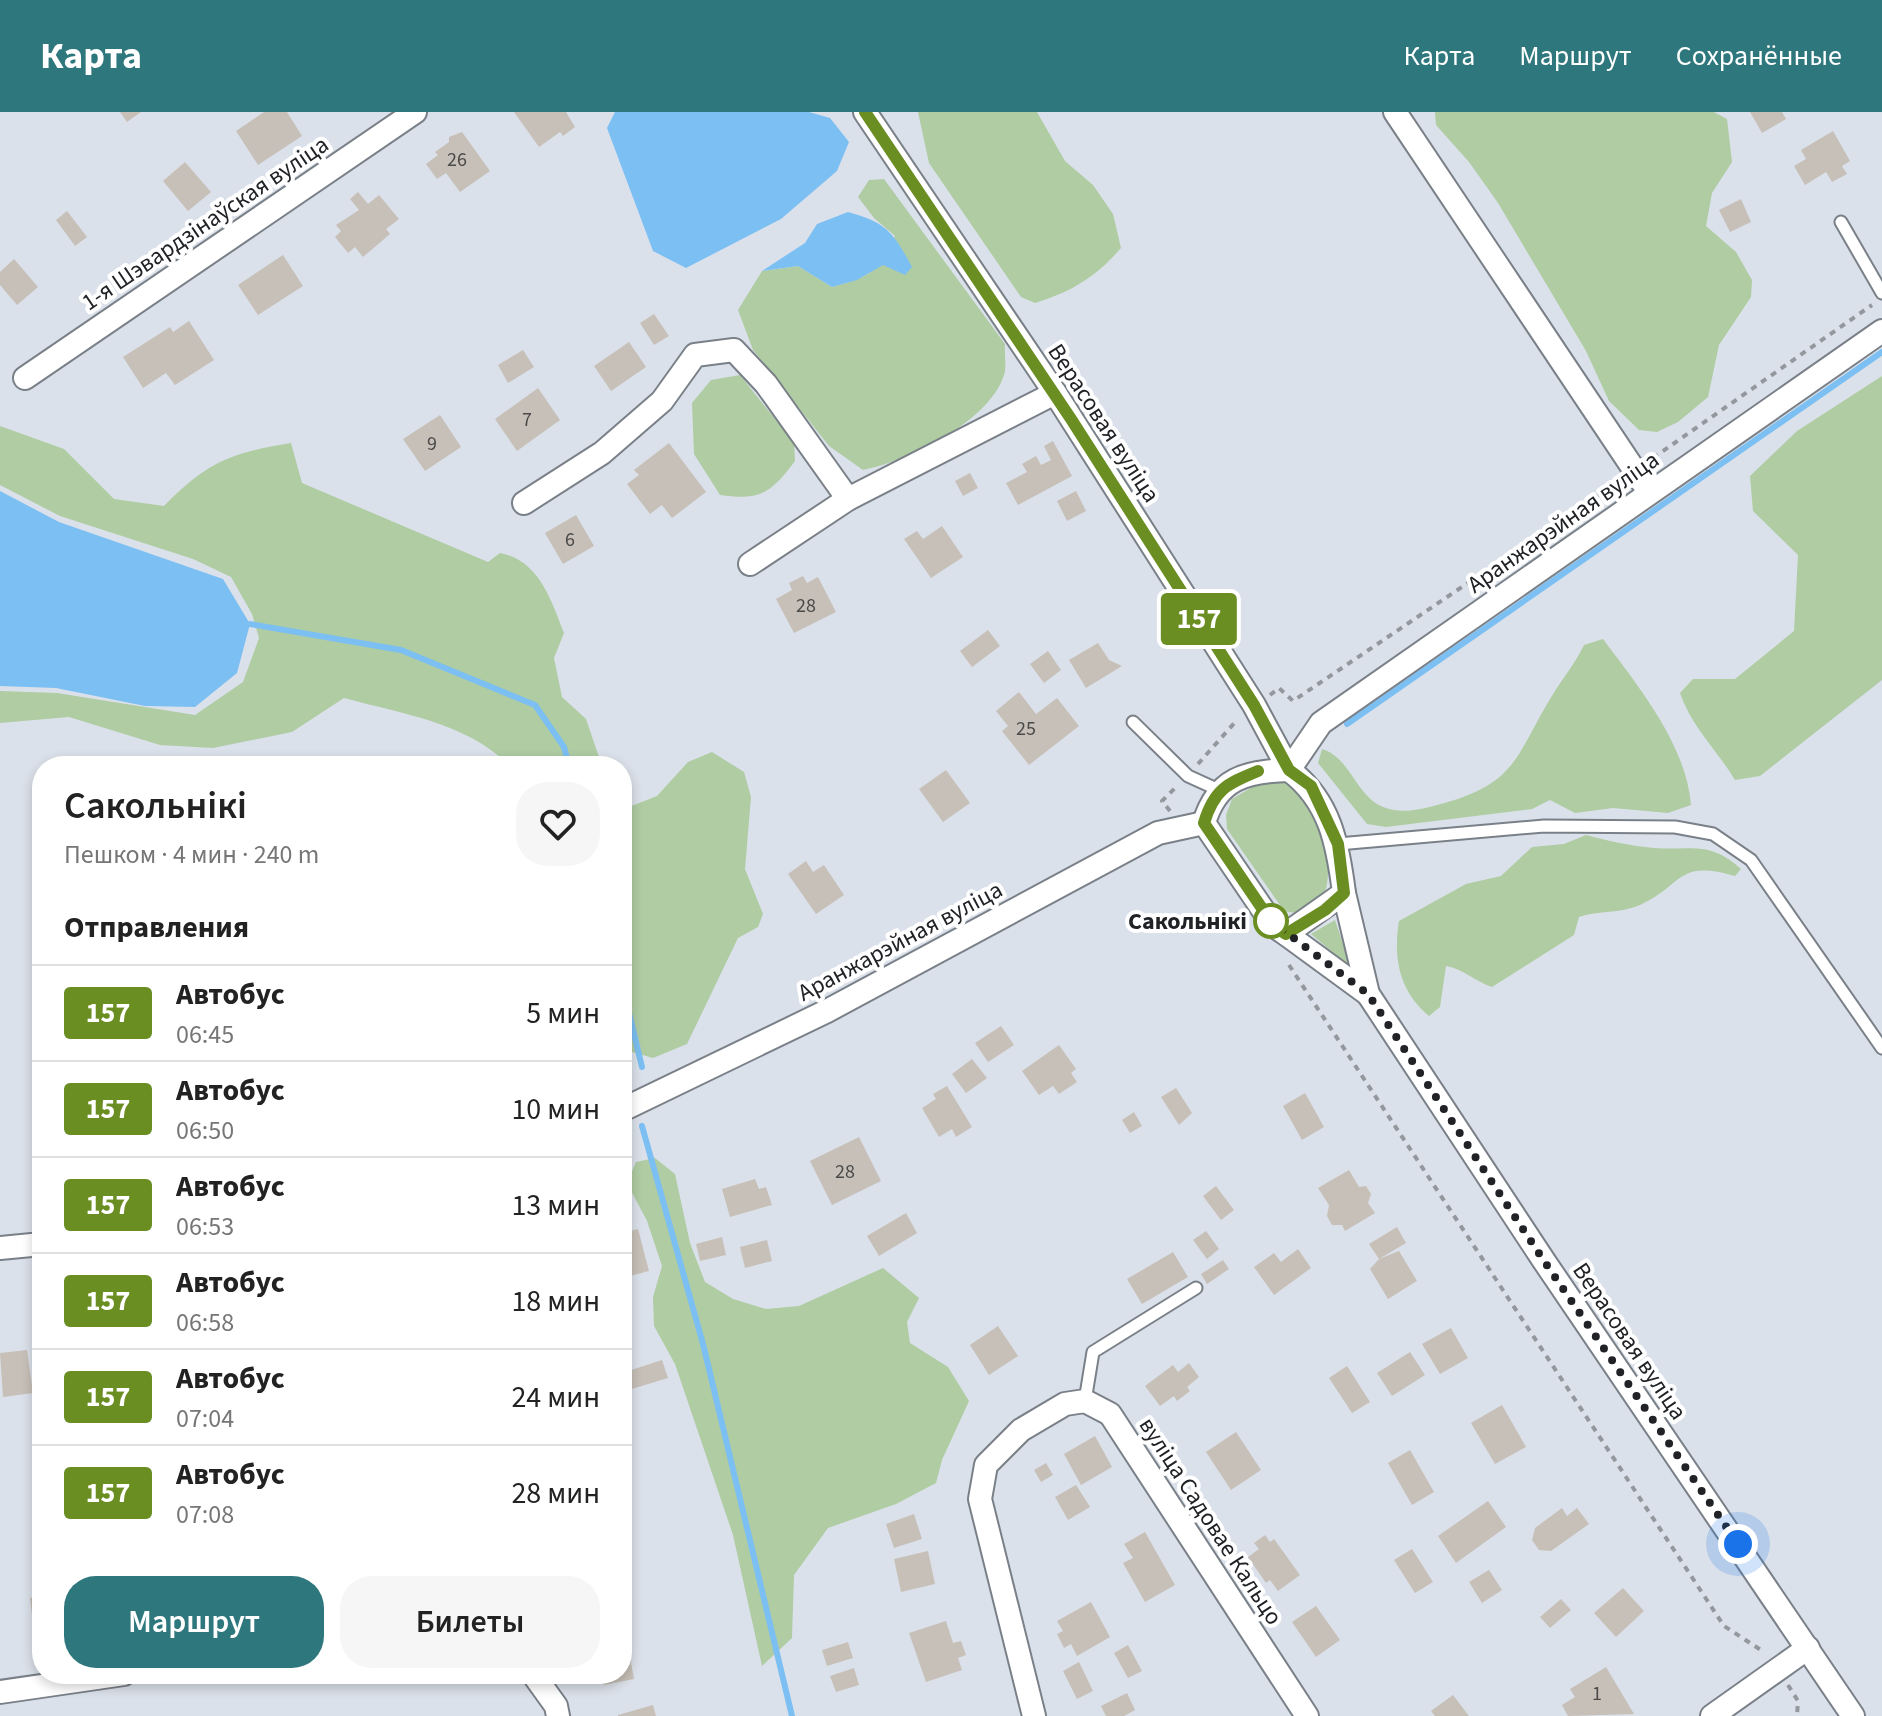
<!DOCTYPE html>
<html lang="ru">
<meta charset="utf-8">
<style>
body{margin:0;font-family:"Source Sans 3",sans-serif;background:#f6f6f6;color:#222;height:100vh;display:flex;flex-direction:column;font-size:30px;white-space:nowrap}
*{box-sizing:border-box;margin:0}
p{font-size:26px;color:#767676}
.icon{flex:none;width:44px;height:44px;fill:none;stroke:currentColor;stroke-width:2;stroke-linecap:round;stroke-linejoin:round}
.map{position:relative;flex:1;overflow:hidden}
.sheet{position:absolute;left:32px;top:644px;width:600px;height:928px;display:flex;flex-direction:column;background:#fff;border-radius:32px;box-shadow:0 4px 12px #0003}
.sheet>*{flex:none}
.badge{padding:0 16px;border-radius:6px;font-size:28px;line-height:52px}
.you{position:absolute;width:40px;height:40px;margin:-20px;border:6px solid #fff;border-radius:50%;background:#1a73e8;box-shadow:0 0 0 12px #1a73e833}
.map>.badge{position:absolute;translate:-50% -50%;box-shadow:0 0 0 4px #fff}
h2{padding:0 32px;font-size:30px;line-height:72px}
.round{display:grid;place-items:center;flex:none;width:84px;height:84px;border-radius:32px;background:#f6f6f6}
.head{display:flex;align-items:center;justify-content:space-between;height:136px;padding:0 32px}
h1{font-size:38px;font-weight:600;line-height:60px}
.button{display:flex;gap:16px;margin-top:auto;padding:16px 32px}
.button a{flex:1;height:92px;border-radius:32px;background:#2e777c;color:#fff;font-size:32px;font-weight:600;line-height:92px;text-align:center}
.button a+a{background:#f6f6f6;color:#222}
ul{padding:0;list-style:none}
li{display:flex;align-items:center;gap:24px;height:96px;padding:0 32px;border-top:2px solid #e0e0e0}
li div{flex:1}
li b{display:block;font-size:30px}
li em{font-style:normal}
li .badge{min-width:88px;font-weight:700;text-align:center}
header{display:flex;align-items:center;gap:48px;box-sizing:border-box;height:112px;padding:0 40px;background:#2e777c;color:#fff}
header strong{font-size:38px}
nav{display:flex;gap:44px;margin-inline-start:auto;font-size:28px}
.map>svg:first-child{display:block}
.green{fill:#afcca3}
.water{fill:#7cbff3}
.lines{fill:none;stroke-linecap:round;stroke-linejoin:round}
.stream{stroke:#7cbff3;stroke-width:6}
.building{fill:#c7c0b8}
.lane-casing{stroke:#7a8088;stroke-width:15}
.street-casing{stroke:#7a8088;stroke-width:26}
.path{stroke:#93989e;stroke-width:4;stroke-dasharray:6 6;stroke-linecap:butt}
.lane{stroke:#fff;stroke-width:11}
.street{stroke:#fff;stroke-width:22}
.line-casing{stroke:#fff;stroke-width:18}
.line{stroke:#6b8e23;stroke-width:12}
.walk{stroke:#202225;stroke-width:8;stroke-dasharray:0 14.4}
.stop-dot{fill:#fff;stroke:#6b8e23;stroke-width:4}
.labels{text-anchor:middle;stroke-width:8;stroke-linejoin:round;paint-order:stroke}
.number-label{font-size:20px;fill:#4a4a4a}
.street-label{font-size:24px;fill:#202225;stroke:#fff}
.stop-label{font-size:24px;font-weight:bold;fill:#202225;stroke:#fff;text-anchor:end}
</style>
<header>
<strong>Карта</strong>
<nav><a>Карта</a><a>Маршрут</a><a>Сохранённые</a></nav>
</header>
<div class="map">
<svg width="1882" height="1604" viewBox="0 0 1882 1604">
<rect width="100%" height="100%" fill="#dbe1ea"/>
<g class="green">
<path d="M918,0H1037L1065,49L1093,73L1113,102L1121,136C1096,165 1071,180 1035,191L1021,185L929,51Z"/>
<path d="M1435,0H1714L1727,7L1732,50L1712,81L1706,114L1736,140L1752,168L1751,185L1719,233L1708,285L1678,310L1657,320L1639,318L1609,289L1586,239L1498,91L1469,50L1436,13Z"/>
<path d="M884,67L1005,232C1004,241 1007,254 1004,263C989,310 908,349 863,358L829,334L753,238L738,198L762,159L798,154L832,175C869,165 880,160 895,124L874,106L858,85L869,68Z"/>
<path d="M740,263L794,331L795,349C771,381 760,389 720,383L694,342L692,291L711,268Z"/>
<path d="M1882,264V568L1760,664L1735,668C1717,638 1691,614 1680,581L1693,567H1735L1794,519L1798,443L1753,399L1750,364L1797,319Z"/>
<path d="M0,314L64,337L114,387L164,394C207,350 230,341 291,331L302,371L488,450L500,441C539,448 551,488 564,521L554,546L562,585L586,607L602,654H510C466,610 402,602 344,586L292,620L213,636L160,633L69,605L0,611V579L57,581L195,603L243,570L259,526L252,502L231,465L193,447L60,404L0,373Z"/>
<path d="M1603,527C1638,574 1686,632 1691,693L1668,701L1613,696L1575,701L1550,688L1532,697L1386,715L1367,712L1318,651L1322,637C1350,645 1356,684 1383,695C1402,702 1418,698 1437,693C1520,672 1515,642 1555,579C1565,563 1576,550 1584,533Z"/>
<path d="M712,640L744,660L751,685L745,757L763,802L758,815L738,826L687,932L653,946L622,937V689L629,695L657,684L688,650Z"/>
<path d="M1266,667C1272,668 1280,667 1285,669C1325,683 1358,816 1284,799L1227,717L1226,703L1232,687Z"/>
<path d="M1586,723C1609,729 1630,734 1654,736C1691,739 1709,728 1741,757L1735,764C1676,747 1684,773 1640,793C1619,802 1599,798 1579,805L1574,823L1492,875C1474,869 1464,857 1446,854L1440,895L1429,904C1399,879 1393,846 1399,809L1466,772L1501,764L1532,735L1564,732Z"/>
<path d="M1335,808L1351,856L1311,822Z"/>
<path d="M655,1046L675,1062L690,1131L705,1170L733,1187L766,1197L799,1194L883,1156L919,1186L907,1210L910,1231L948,1255L969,1289L942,1348L936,1371L896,1392L828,1416L794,1463L792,1526L762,1554L733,1423L675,1252L654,1214L653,1185L662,1154L647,1109L627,1071L636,1050Z"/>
</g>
<g class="water">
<path d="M615,0H809L830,6L849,30L837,59L781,107L686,156L653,139L607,16Z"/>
<path d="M848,100C886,110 894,121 912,155L905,163L883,153L857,168L832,175L798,154L762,159L805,131L817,112Z"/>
<path d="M0,379L59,410L223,467L250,512L237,561L195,595L145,594L56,576L0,574Z"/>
</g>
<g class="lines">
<g class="stream">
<path d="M250,512L401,538L535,593L564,635L569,654"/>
<path d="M1347,612L1882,240"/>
<path d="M622,872L642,955"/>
<path d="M642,1014L703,1232L792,1604"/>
</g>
</g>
<g class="building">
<path d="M120,0H141L127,10Z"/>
<path d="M264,0H287L302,24L258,53L236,19Z"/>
<path d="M514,0H566L575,15L563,24L560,20L539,35Z"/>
<path d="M1750,0H1782L1786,7L1762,21Z"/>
<path d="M1833,19L1850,49L1842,54L1847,62L1832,70L1826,60L1805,73L1794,54L1806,47L1801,38Z"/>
<path d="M462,20L490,59L460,80L446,61L437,67L426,52L438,43L435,40L449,30V25Z"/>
<path d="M185,50L211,80L188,99L163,69Z"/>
<path d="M358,80L368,92L379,83L399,107L386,117L390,122L363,145L355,135L348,141L335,125L341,119L336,113L359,98L350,87Z"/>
<path d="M1741,87L1751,110L1730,120L1719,98Z"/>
<path d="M67,99L87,125L75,134L56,108Z"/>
<path d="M283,143L303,174L258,203L238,173Z"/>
<path d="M14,147L38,175L17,193L0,173V160Z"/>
<path d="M654,202L669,224L654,233L640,211Z"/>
<path d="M189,209L214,248L175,273L166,261L143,276L123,245L170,215L173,220Z"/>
<path d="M629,230L646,255L611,279L594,254Z"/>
<path d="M523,238L534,255L508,271L498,253Z"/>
<path d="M538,276L560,308L517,339L495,307Z"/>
<path d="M440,303L461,335L425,359L403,327Z"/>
<path d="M1053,329L1072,364L1018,393L1006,371L1027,360L1022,352L1036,344L1041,353L1051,348L1044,334Z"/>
<path d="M669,331L706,380L672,406L662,393L650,402L627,372L639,363L634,358Z"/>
<path d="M970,361L978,376L963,384L955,369Z"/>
<path d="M1076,379L1086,399L1067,409L1057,389Z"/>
<path d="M576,403L594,434L563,452L545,421Z"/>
<path d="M942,414L963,445L931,466L904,427L917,419L923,427Z"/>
<path d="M803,464L807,471L818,465L836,500L794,521L776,487L792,478L789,471Z"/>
<path d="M988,518L1000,534L972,555L960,539Z"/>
<path d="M1098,531L1109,548L1122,554L1086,576L1069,548Z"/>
<path d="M1048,539L1061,558L1044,571L1030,552Z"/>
<path d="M1019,580L1036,602L1057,586L1079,614L1029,653L1002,619L1008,614L996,599Z"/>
<path d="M946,658L970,691L943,710L919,677Z"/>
<path d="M806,749L813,760L824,753L844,783L816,802L788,762Z"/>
<path d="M1001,914L1014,933L988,950L975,931Z"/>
<path d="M1059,933L1076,957L1071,961L1077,970L1059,982L1053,974L1039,983L1022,959Z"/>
<path d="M972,947L987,966L966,981L952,962Z"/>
<path d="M947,974L972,1015L956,1025L952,1017L939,1025L922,996L936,987L933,982Z"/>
<path d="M1176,976L1192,1001L1179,1013L1161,985Z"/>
<path d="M1305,981L1324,1015L1302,1028L1283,994Z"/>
<path d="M1134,1000L1142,1014L1130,1021L1122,1008Z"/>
<path d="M859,1025L881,1069L832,1093L810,1049Z"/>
<path d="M1349,1058L1359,1075L1366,1074L1371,1082L1368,1091L1375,1101L1345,1119L1342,1113H1332L1327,1104L1329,1093L1318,1076Z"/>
<path d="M755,1067L759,1077L766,1075L772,1093L730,1105L722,1077Z"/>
<path d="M1216,1074L1234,1098L1221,1108L1203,1084Z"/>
<path d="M906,1101L917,1121L879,1144L867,1124Z"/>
<path d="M1397,1115L1406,1131L1379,1147L1369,1132Z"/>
<path d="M638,1117L649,1159L622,1166V1121Z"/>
<path d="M1206,1119L1219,1137L1207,1147L1193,1128Z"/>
<path d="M722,1125L726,1143L700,1149L696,1132Z"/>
<path d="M767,1128L772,1149L745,1156L740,1135Z"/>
<path d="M1298,1137L1311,1156L1274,1183L1254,1155L1274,1141L1281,1150Z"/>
<path d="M1399,1139L1417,1169L1388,1187L1370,1157L1379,1147Z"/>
<path d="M1173,1140L1188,1165L1142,1192L1127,1167Z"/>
<path d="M1223,1148L1229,1157L1207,1172L1201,1162Z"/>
<path d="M998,1214L1018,1244L989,1263L970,1233Z"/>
<path d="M1451,1216L1468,1246L1440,1262L1422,1232Z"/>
<path d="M27,1238L33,1281L3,1285L0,1241Z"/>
<path d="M1410,1240L1425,1263L1392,1284L1377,1261Z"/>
<path d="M662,1248L668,1266L625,1279L622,1261Z"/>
<path d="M1189,1251L1199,1265L1187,1275L1190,1279L1177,1289L1174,1284L1160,1294L1145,1274L1173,1253L1178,1260Z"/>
<path d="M1347,1254L1370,1290L1352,1301L1329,1266Z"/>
<path d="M1502,1293L1526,1335L1495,1352L1471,1311Z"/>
<path d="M1236,1320L1261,1358L1231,1378L1206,1340Z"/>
<path d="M1095,1324L1112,1355L1081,1373L1064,1342Z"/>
<path d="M1410,1338L1434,1380L1412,1393L1388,1351Z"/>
<path d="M1046,1351L1053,1363L1041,1370L1034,1358Z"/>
<path d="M1076,1373L1090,1395L1068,1408L1055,1385Z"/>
<path d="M1488,1389L1506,1415L1456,1451L1438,1424Z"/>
<path d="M1562,1396L1567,1404L1577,1396L1589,1412L1551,1439L1539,1438L1532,1428L1535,1416Z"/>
<path d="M914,1402L922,1427L894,1436L886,1412Z"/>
<path d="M1145,1420L1175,1473L1145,1490L1123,1451L1133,1446L1124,1432Z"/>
<path d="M1265,1423L1270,1430L1274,1427L1300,1463L1278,1479L1270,1468L1266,1471L1248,1445L1259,1437L1254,1431Z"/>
<path d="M1412,1437L1433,1470L1415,1481L1394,1448Z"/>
<path d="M928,1439L935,1472L901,1480L894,1447Z"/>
<path d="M1489,1458L1502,1478L1482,1491L1469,1470Z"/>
<path d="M1623,1476L1644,1499L1616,1525L1594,1501Z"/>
<path d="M42,1484V1521L34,1522L30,1486Z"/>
<path d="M1561,1487L1571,1498L1550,1516L1540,1505Z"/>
<path d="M1091,1490L1110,1525L1077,1544L1071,1532L1064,1536L1057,1522L1063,1519L1057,1509Z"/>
<path d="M1316,1494L1340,1528L1316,1545L1292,1510Z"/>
<path d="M946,1509L953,1531L961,1529L966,1543L958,1546L962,1558L926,1570L909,1521Z"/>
<path d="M848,1530L853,1546L827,1554L822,1538Z"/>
<path d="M1128,1533L1142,1559L1128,1566L1114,1541Z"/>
<path d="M628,1535L634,1567L604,1573L602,1562H622V1536Z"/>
<path d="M1079,1550L1093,1579L1077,1587L1063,1559Z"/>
<path d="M1606,1555L1634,1602L1568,1604L1562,1593L1575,1585L1570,1577Z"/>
<path d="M854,1556L859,1573L836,1580L830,1564Z"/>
<path d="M1127,1581L1135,1598L1124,1604H1106L1101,1594Z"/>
<path d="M1453,1583L1469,1604H1435L1431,1599Z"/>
<path d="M653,1593L656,1604H618V1603Z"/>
</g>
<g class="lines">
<g class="lane-casing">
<g id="lane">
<path d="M1841,110L1882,181"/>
<path d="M1133,610L1188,664L1221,679"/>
<path d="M1338,732L1544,714L1675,715L1713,722L1751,748L1882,936"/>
<path d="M1085,1289L1093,1240L1196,1176"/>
</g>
</g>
<g class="street-casing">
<g id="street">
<path d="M865,0L1055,281L1254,593L1289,658L1321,611L1882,219"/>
<path d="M1395,0L1649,380"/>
<path d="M25,266L415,0"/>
<path d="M524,391L602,341L662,289L695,243L734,238L766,272L848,387"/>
<path d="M750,452L848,387L1055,281"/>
<path d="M1289,658C1330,688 1338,733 1344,781L1286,822L1274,814L1204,711C1217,667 1245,659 1289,658Z"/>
<path d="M1344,781L1368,882L1544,1149L1853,1604"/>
<path d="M1286,822L1368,882"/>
<path d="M622,998L827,899L1158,721L1204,711"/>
<path d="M0,1136L42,1132"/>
<path d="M533,1562L556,1594L558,1604"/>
<path d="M0,1580L124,1562"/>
<path d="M1034,1604L980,1387L986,1353L1021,1318L1065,1292L1085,1289L1110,1302L1307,1604"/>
<path d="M1712,1604L1808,1536"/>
</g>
</g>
<g class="path">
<path d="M1653,346L1872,193"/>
<path d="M1270,583L1279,576L1293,589L1619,369"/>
<path d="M1198,652L1237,608"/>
<path d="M1170,699L1162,689L1178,673"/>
<path d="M1289,853L1724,1514L1764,1540"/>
<path d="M1788,1573L1798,1589L1797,1604"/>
</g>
<use href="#lane" class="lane"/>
<use href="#street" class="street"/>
</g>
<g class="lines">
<g class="line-casing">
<path id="line" d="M865,0L1071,307L1254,593L1289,658L1311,674L1338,732L1344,781L1325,798L1286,822L1274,814L1204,711C1214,678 1226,672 1258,659"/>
</g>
<use href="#line" class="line"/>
<path class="walk" d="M1271,809L1368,882L1544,1149L1738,1432"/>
</g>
<circle class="stop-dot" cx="1271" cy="809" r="16"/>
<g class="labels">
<g class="number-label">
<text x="457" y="54">26</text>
<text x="527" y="314">7</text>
<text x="432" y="338">9</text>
<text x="570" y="434">6</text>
<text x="806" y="500">28</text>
<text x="1026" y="623">25</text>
<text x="845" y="1066">28</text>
<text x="1597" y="1588">1</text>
</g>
<g class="street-label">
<text transform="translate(205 111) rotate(-34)" y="8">1-я Шэвардзінаўская вуліца</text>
<text transform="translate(1104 311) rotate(57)" y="8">Верасовая вуліца</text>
<text transform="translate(1563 410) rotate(-35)" y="8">Аранжарэйная вуліца</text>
<text transform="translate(900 829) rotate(-28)" y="8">Аранжарэйная вуліца</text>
<text transform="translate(1630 1229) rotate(56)" y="8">Верасовая вуліца</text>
<text transform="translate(1211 1409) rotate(57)" y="8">вуліца Садовае Кальцо</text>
</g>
<g class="stop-label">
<text x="1247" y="817">Сакольнікі</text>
</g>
</g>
</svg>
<div class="you" style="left:1738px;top:1432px"></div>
<b class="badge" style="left:1199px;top:507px;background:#6b8e23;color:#fff">157</b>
<section class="sheet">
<div class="head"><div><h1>Сакольнікі</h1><p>Пешком · 4 мин · 240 m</p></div><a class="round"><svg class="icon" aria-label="heart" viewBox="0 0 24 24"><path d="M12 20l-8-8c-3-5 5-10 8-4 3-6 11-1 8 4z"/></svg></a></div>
<h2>Отправления</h2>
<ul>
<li><span class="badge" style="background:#6b8e23;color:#fff">157</span><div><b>Автобус</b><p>06:45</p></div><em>5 мин</em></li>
<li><span class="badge" style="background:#6b8e23;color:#fff">157</span><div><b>Автобус</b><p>06:50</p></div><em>10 мин</em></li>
<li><span class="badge" style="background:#6b8e23;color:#fff">157</span><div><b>Автобус</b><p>06:53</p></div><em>13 мин</em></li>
<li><span class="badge" style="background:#6b8e23;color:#fff">157</span><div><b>Автобус</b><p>06:58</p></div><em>18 мин</em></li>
<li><span class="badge" style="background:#6b8e23;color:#fff">157</span><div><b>Автобус</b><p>07:04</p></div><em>24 мин</em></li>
<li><span class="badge" style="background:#6b8e23;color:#fff">157</span><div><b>Автобус</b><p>07:08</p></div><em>28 мин</em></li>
</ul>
<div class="button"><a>Маршрут</a><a>Билеты</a></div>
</section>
</div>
